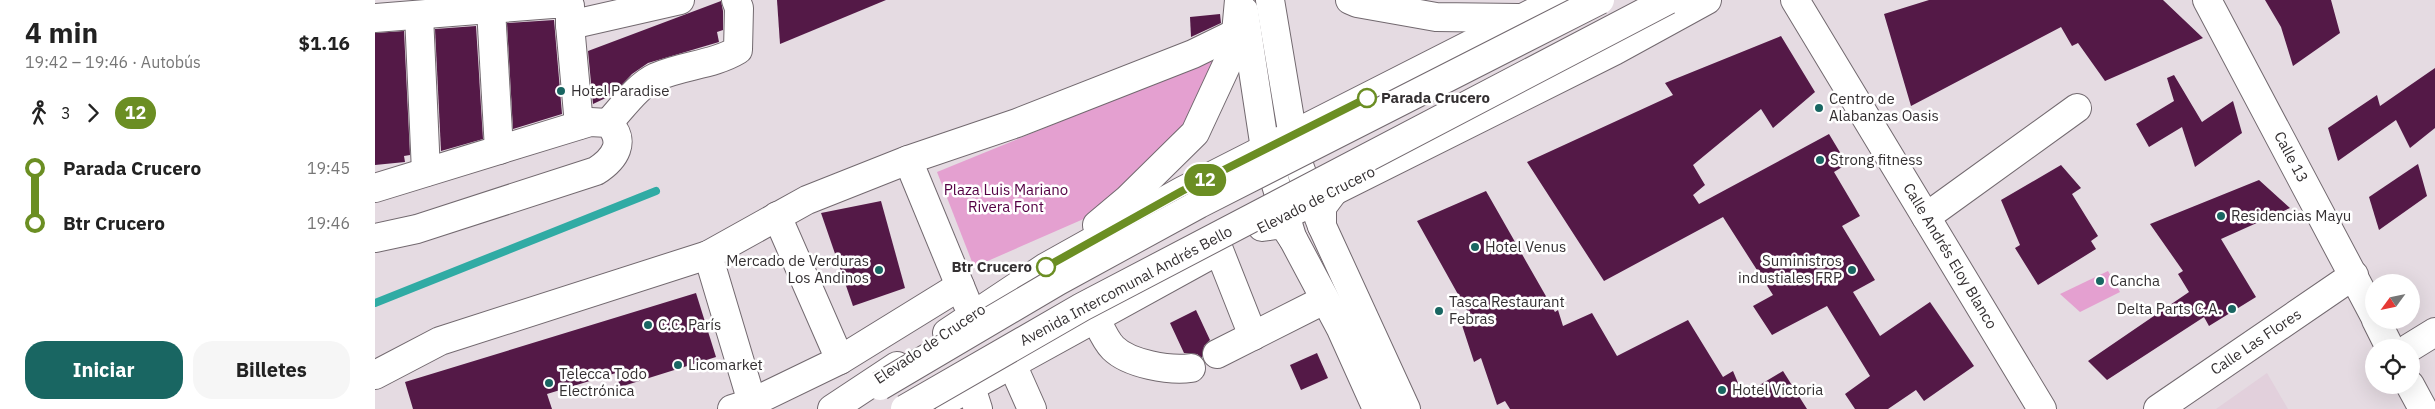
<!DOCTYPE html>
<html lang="es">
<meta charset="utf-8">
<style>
body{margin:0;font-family:"IBM Plex Sans",sans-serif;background:#f6f6f6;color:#222;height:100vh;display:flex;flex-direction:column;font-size:19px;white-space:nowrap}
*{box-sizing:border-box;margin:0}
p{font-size:16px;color:#767676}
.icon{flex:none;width:28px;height:28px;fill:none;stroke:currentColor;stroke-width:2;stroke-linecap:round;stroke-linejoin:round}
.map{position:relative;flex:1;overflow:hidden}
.side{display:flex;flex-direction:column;background:#fff;width:375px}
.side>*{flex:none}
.badge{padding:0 10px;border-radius:16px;font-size:18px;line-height:32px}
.needle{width:32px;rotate:237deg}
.tools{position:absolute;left:1990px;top:274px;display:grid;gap:10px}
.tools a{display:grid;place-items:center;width:55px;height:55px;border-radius:50%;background:#fff;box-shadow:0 5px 20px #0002;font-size:25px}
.map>.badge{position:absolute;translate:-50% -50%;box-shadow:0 0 0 2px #fff}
.legs{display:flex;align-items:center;gap:8px;height:55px;padding:0 25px;font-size:16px}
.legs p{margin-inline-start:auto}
.overview{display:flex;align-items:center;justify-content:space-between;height:85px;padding:0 25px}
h1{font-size:28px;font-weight:700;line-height:38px}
.action{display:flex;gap:10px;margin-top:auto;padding:10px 25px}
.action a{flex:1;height:58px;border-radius:20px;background:#196662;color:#fff;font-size:20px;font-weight:700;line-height:58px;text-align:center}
.action a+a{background:#f6f6f6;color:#222}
ul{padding:0 25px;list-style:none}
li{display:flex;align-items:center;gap:18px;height:55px;font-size:19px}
li i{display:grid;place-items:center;width:8px;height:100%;margin:0 6px;background:currentColor}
li i::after{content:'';width:12px;height:12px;margin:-6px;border:4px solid;border-radius:50%;background:#fff}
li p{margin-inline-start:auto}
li:first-child i{background:linear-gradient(#0000 50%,currentColor 0)}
li:last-child i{background:linear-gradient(currentColor 50%,#0000 0)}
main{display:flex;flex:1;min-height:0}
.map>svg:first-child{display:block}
.built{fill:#e2d0dc}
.green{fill:#e4a0d0}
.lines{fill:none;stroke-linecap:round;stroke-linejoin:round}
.stream{stroke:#30aba4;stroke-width:8}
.building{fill:#541947}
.minor-casing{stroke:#72696f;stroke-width:30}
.major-casing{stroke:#72696f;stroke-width:30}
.minor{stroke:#fff;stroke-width:28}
.major{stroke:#fff;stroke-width:28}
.major-bridge-casing{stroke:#72696f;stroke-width:30;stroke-linecap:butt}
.major-bridge{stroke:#fff;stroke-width:28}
.line-1-casing{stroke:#fff;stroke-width:11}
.line-1{stroke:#6b8e23;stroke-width:8}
.poi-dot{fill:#196662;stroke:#fff;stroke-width:2}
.stop-1-dot{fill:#fff;stroke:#6b8e23;stroke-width:2.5}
.labels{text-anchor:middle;stroke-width:5;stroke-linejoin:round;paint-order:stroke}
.poi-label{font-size:15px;fill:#343032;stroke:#fff;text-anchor:start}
.stop-label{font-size:15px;font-weight:bold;fill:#343032;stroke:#fff;text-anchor:start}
.street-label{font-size:15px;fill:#343032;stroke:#fff}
.park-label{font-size:15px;fill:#540044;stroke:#fff}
</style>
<main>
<section class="side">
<div class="overview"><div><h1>4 min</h1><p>19:42 – 19:46 · Autobús</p></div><b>$1.16</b></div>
<div class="legs"><svg class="icon" aria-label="walk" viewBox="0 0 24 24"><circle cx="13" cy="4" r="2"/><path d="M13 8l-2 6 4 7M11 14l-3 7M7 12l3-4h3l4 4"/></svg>3<svg class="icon" aria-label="forward" viewBox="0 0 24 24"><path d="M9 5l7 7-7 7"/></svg><b class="badge" style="background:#6b8e23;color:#fff">12</b></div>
<ul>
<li><i style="color:#6b8e23"></i><b>Parada Crucero</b><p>19:45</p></li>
<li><i style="color:#6b8e23"></i><b>Btr Crucero</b><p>19:46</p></li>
</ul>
<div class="action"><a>Iniciar</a><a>Billetes</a></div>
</section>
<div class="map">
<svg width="2060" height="409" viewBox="0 0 2060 409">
<rect width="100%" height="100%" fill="#e5dbe2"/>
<path class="built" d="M1892,373L1913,409H1841Z"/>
<g class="green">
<path d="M841,58L814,128L720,214L599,267L562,172Z"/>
<path d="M1733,271L1745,292L1705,312L1685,294Z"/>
</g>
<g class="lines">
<path class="stream" d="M0,303L281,191"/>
</g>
<g class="building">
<path d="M402,0H511L405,44Z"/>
<path d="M1554,0H1788L1828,38L1730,81L1703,43L1697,46L1686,27L1536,106L1509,14Z"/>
<path d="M1890,0H1956L1965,33L1918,66L1906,27Z"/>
<path d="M346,1L348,11V30L342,32L344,42L273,63L257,74L237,95L218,104L213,51Z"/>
<path d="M845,14L846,23L816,37L815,17Z"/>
<path d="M179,20L187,114L138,129L132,23Z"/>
<path d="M101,26L108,139L66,151L60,29Z"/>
<path d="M29,31L35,155L29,156L30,162L0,165V33Z"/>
<path d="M1406,36L1440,92L1398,128L1386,109L1318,165L1330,185L1318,195L1324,204L1454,134L1472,164L1459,172L1485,216L1467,226L1500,280L1478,292L1505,336L1555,302L1599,366L1549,401L1541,390L1513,409H1480L1470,394L1495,376L1452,306L1397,335L1378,306L1398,295L1348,217L1229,281L1152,162L1298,95L1290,83Z"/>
<path d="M2060,68V128L2035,148L2021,120L1963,161L1953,128L2002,95L2005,106Z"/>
<path d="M1799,75L1827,122L1858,101L1867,133L1820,167L1807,127L1774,147L1761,124L1799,101L1792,78Z"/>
<path d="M2043,164L2052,196L2004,230L1994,197Z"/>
<path d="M1686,165L1706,188L1697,194L1723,236L1716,241L1721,249L1663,285L1640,248L1645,245L1626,200Z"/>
<path d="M1884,180L1915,208L1846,239L1881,297L1834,326L1829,317L1732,380L1713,361L1814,292L1803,274L1808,271L1775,224Z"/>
<path d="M1111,191L1180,312L1183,310L1188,326L1217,313L1242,356L1313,320L1348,377L1358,371L1368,395L1408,371L1432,409H1135L1130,401L1122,405L1106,358L1099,362L1085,319L1094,314L1042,221Z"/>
<path d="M506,201L530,288L478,306L446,213Z"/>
<path d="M321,293L341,357L245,387L241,373L172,394L177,409H38L30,382Z"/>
<path d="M821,310L835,340L829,346L827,358L822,354L809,353L795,323Z"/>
<path d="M942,353L953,378L926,390L915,365Z"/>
</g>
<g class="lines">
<g class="minor-casing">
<g id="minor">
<path d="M895,0L918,137L925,168L947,226L1031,409"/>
<path d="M1420,0L1667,409"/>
<path d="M1832,0L1999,315"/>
<path d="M116,9L124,150"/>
<path d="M869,11L890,149L917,237L966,329L1002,409"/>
<path d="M44,15L51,172"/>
<path d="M0,18L190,3L195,6V25L305,0"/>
<path d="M195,25L204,125"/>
<path d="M233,123C248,107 262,86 281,77C308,65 338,65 363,50L364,8L361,0"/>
<path d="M533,160L592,303"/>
<path d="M0,188L215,122L233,123C252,141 240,159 221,171L42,229L0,238"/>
<path d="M402,216L465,360"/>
<path d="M1551,217L1702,108"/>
<path d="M844,250L878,336"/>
<path d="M333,255L379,409"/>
<path d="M720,317C725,327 730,340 738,348C754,364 795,371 816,368"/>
<path d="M2001,320L2015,348"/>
<path d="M2034,348L2060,332"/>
<path d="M842,354L949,300"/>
<path d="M637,364L657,409"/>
<path d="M0,375L65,341L333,255L432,200L533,160L642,123L818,54L861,33"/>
<path d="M2035,385L2048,409"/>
<path d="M596,387L603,409"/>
<path d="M357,409L376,403L465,360L585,286"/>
<path d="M1783,409L1979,275"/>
</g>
</g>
<g class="major-casing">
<g id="major">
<path d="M975,0L982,3L1061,17L1143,18"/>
<path d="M897,222L1239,51L1332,0"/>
<path d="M722,225L753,199L820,133L853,62L861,33L864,0"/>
<path d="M947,226V207L959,191"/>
<path d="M887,227L908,224L918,239"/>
<path d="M572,333L671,267L807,191L1183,0"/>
<path d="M572,400L837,254"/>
<path d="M457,409L522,366"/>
</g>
</g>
<use href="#minor" class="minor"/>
<use href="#major" class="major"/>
<g class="major-bridge-casing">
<g id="major-bridge">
<path d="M505,386L683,281L824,204L1225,0"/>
<path d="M530,409L707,307L1293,0"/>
</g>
</g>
<use href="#major-bridge" class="major-bridge"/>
</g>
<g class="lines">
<g class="line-1-casing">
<path id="line-1" d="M671,267L807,191L992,98"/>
</g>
<use href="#line-1" class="line-1"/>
</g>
<g class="poi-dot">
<circle cx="186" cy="91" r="5"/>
<circle cx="1444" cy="108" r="5"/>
<circle cx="1445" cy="160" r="5"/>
<circle cx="1846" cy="216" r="5"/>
<circle cx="1100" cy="247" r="5"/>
<circle cx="504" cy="270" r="5"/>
<circle cx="1477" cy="270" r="5"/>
<circle cx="1725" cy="281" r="5"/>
<circle cx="1857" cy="309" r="5"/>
<circle cx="1064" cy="311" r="5"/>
<circle cx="273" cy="325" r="5"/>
<circle cx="303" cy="365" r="5"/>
<circle cx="174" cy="383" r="5"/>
<circle cx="1347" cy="390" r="5"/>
</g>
<g class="stop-1-dot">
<circle cx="992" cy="98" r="9"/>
<circle cx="671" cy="267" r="9"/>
</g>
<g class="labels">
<g class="poi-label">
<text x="196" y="96">Hotel Paradise</text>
<text x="1454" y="104">Centro de<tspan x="1454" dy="17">Alabanzas Oasis</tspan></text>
<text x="1455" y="165">Strong fitness</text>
<text x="1856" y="221">Residencias Mayu</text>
<text x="1110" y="252">Hotel Venus</text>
<text x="494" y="266" text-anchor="end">Mercado de Verduras<tspan x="494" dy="17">Los Andinos</tspan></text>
<text x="1467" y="266" text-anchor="end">Suministros<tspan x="1467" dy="17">industiales FRP</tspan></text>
<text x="1735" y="286">Cancha</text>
<text x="1074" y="307">Tasca Restaurant<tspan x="1074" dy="17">Febras</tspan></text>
<text x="1847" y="314" text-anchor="end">Delta Parts C.A.</text>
<text x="283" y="330">C.C. París</text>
<text x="313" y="370">Licomarket</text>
<text x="184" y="379">Telecca Todo<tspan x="184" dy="17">Electrónica</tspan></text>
<text x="1357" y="395">Hotel Victoria</text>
</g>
<g class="stop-label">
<text x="1006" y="103">Parada Crucero</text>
<text x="657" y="272" text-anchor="end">Btr Crucero</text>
</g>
<g class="street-label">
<text transform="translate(1916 157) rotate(62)" y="5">Calle 13</text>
<text transform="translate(941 200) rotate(-27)" y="5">Elevado de Crucero</text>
<text transform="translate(1575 256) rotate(59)" y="5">Calle Andrés Eloy Blanco</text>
<text transform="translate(751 286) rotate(-28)" y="5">Avenida Intercomunal Andrés Bello</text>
<text transform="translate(1881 342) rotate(-34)" y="5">Calle Las Flores</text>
<text transform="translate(555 344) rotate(-34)" y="5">Elevado de Crucero</text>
</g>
<g class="park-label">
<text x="631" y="195">Plaza Luis Mariano<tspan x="631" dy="17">Rivera Font</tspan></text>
</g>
</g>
</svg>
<div class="tools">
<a><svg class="needle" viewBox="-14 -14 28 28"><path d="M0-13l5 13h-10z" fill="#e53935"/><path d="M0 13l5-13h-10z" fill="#767676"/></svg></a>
<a><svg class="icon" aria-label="locate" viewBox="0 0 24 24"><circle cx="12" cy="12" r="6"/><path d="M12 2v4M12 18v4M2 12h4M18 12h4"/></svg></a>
</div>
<b class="badge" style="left:830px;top:180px;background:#6b8e23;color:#fff">12</b>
</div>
</main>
